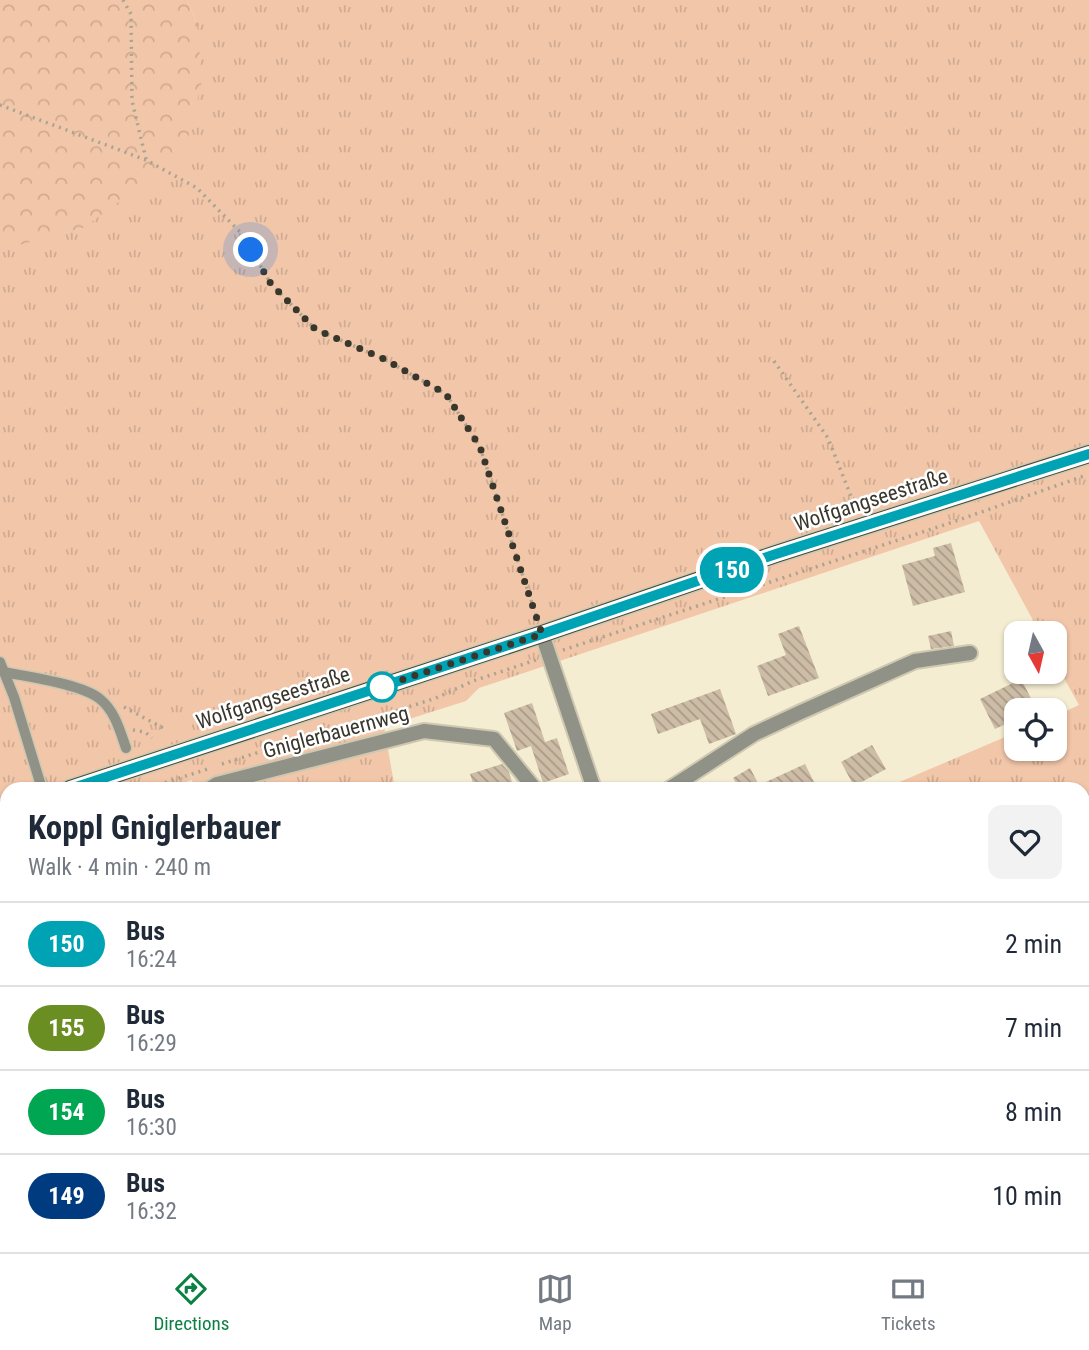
<!DOCTYPE html>
<meta charset="utf-8">
<style>
body{margin:0;font-family:"Roboto Condensed",sans-serif;background:#f2f2f3;color:#1f2937;height:100vh;display:flex;flex-direction:column;font-size:26px;white-space:nowrap}
*{box-sizing:border-box;margin:0}
p{font-size:23px;color:#747a83}
.icon{flex:none;width:38px;height:38px;fill:none;stroke:currentColor;stroke-width:2;stroke-linecap:round;stroke-linejoin:round}
.map{position:relative;flex:1;overflow:hidden}
.side{position:absolute;left:0px;top:782px;width:1090px;height:471px;display:flex;flex-direction:column;background:#fff;border-radius:21px 21px 0 0;box-shadow:0 2px 5px #0004}
.side>*{flex:none}
.badge{padding:0 14px;border-radius:23px;font-size:24px;line-height:46px}
.needle{width:46px;rotate:172deg}
.controls{position:absolute;left:1004px;top:621px;display:grid;gap:14px}
.controls a{display:grid;place-items:center;width:63px;height:63px;border-radius:14px;background:#fff;box-shadow:0 2px 5px #0004;font-size:35px}
.you{position:absolute;width:35px;height:35px;margin:-18px;border:5px solid #fff;border-radius:50%;background:#1a73e8;box-shadow:0 0 0 10px #1a73e833}
.map>.badge{position:absolute;translate:-50% -50%;box-shadow:0 0 0 4px #fff}
.round{display:grid;place-items:center;flex:none;width:74px;height:74px;border-radius:14px;background:#f2f2f3}
.headline{display:flex;align-items:center;justify-content:space-between;height:119px;padding:0 28px}
h1{font-size:33px;font-weight:700;line-height:52px}
ul{padding:0;list-style:none}
li{display:flex;align-items:center;gap:21px;height:84px;padding:0 28px;border-top:2px solid #e0e1e3}
li div{flex:1}
li b{display:block;font-size:26px}
li em{font-style:normal}
li .badge{min-width:77px;font-weight:700;text-align:center}
.dock{display:flex;justify-content:space-around;align-items:center;height:98px;border-top:2px solid #e0e1e3;background:#fff;font-size:19px;color:#747a83}
.dock a{display:grid;justify-items:center;gap:4px}
.dock .active{color:#0b8043}
.map>svg:first-child{display:block}
.grass{fill:url(#grass-tufts)}
.forest{fill:url(#forest-crowns)}
.lines{fill:none;stroke-linecap:round;stroke-linejoin:round}
.stream{stroke:#87b475;stroke-width:5}
.building{fill:url(#building-back-hatch)}
.service-casing{stroke:#cfc8b1;stroke-width:13}
.minor-casing{stroke:#cfc8b1;stroke-width:18}
.primary-casing{stroke:#cfc8b1;stroke-width:21}
.path{stroke:#a9a48f;stroke-width:3.5;stroke-dasharray:2 5;stroke-linecap:butt}
.service{stroke:#909287;stroke-width:10}
.minor{stroke:#909287;stroke-width:14}
.primary{stroke:#464936;stroke-width:18}
.line-casing{stroke:#fff;stroke-width:16}
.line{stroke:#00a3b4;stroke-width:10}
.walk{stroke:#39362c;stroke-width:7;stroke-dasharray:0 12.6}
.stop-dot{fill:#fff;stroke:#00a3b4;stroke-width:3.5}
.labels{text-anchor:middle;stroke-width:5;stroke-linejoin:round;paint-order:stroke}
.street-label{font-size:21px;fill:#39362c;stroke:#fff}
</style>
<div class="map">
<svg width="1089" height="1252" viewBox="0 0 1089 1252">
<defs>
<pattern id="grass-tufts" width="24" height="20" patternUnits="userSpaceOnUse" patternTransform="scale(1.75)"><rect width="24" height="20" fill="#f2c6a9"/><path d="M3 7l-1-3M5 7V3M7 7l1-3M15 17l-1-3M17 17v-4M19 17l1-3" fill="none" stroke="#d0ab92"/></pattern>
<pattern id="forest-crowns" width="20" height="18" patternUnits="userSpaceOnUse" patternTransform="scale(1.75)"><rect width="20" height="18" fill="#f2c6a9"/><path d="M2 6a3 3 0 1 1 6 0M12 15a3 3 0 1 1 6 0" fill="none" stroke="#d0ab92"/></pattern>
<pattern id="building-back-hatch" width="6" height="6" patternUnits="userSpaceOnUse" patternTransform="scale(1.75)"><rect width="6" height="6" fill="#cdbca6"/><path d="M-1 5l2 2M0 0l6 6M5-1l2 2" fill="none" stroke="#a79a87"/></pattern>
</defs>
<rect width="100%" height="100%" fill="#f4edd2"/>
<g class="grass">
<path d="M187,0H1089V1057L1083,1059V789H883L1017,732V749H1055V716L1079,705L1055,662V634L1040,633L979,521L479,688L466,701L384,727L395,789H194L192,780L166,789H7V844L0,847V248L83,228L197,23Z"/>
<path d="M7,1060V1169L2,1171L0,1165V1064Z"/>
<path d="M1089,1103V1210L1083,1207V1104Z"/>
<path d="M921,1246H1063L1070,1252H911Z"/>
</g>
<g class="forest">
<path d="M0,0H187L197,23L202,81L184,155L83,228L4,249L0,248Z"/>
<path d="M7,1169V1246H95L101,1252H5C0,1238 1,1189 2,1171Z"/>
<path d="M187,1246H412L410,1252H162Z"/>
<path d="M459,1246H601L603,1252H488L486,1250Z"/>
</g>
<g class="lines">
<g class="stream">
<path d="M1083,1236L1089,1241"/>
<path d="M554,1246L557,1252"/>
<path d="M301,1252L314,1246"/>
<path d="M887,1252L894,1246"/>
</g>
</g>
<g class="building">
<path d="M951,543L965,592L913,606L902,565L935,556L933,548Z"/>
<path d="M799,626L819,678L768,696L757,666L786,655L778,634Z"/>
<path d="M951,631L954,646L931,649L928,636Z"/>
<path d="M1021,679L1037,710H1017V719L995,729L980,699Z"/>
<path d="M720,689L736,734L709,744L700,719L658,734L651,714Z"/>
<path d="M532,703L545,742L557,738L569,774L543,783L531,746L517,751L504,713Z"/>
<path d="M872,745L886,769L854,786L841,762Z"/>
<path d="M502,764L509,772L514,789H475L470,774Z"/>
<path d="M805,764L815,784L805,789H740L733,778L750,768L759,785Z"/>
</g>
<g class="lines">
<g class="service-casing">
<g id="service">
<path d="M0,662L14,697L42,789"/>
<path d="M4,672C29,677 82,684 100,699C115,711 120,731 126,748"/>
<path d="M728,1252L729,1246"/>
</g>
</g>
<g class="minor-casing">
<g id="minor">
<path d="M542,634L594,789"/>
<path d="M209,789L217,784L424,731L494,739L535,789"/>
<path d="M669,789L754,734L801,712L915,661L970,653"/>
<path d="M0,937L7,931"/>
<path d="M625,1252L628,1246"/>
</g>
</g>
<g class="primary-casing">
<g id="primary">
<path d="M70,789L542,634L776,554L1089,454"/>
<path d="M0,813L7,810"/>
</g>
</g>
<g class="path">
<path d="M123,0L131,14L132,101L146,159"/>
<path d="M0,105L146,160L197,188L242,234L271,284L315,329L384,359L446,394L480,447L537,618"/>
<path d="M774,361L828,438L856,509"/>
<path d="M563,650L950,523L1084,476"/>
<path d="M124,707L165,729"/>
<path d="M133,730L145,732L152,738"/>
<path d="M222,764L300,739L359,723L436,698L473,681L536,660"/>
<path d="M145,789L211,768"/>
<path d="M0,842L7,841"/>
</g>
<use href="#service" class="service"/>
<use href="#minor" class="minor"/>
<use href="#primary" class="primary"/>
</g>
<g class="lines">
<g class="line-casing">
<path id="line" d="M70,789L542,634L776,554L1089,454"/>
</g>
<use href="#line" class="line"/>
<path class="walk" d="M251,250L271,284L315,329L384,359L446,394L480,447L542,634L380,687H382"/>
</g>
<circle class="stop-dot" cx="382" cy="687" r="14"/>
<g class="labels">
<g class="street-label">
<text transform="translate(871 500) rotate(-18)" y="7">Wolfgangseestraße</text>
<text transform="translate(273 698) rotate(-18)" y="7">Wolfgangseestraße</text>
<text transform="translate(336 732) rotate(-15)" y="7">Gniglerbauernweg</text>
</g>
</g>
</svg>
<div class="controls">
<a><svg class="needle" viewBox="-14 -14 28 28"><path d="M0-13l5 13h-10z" fill="#e53935"/><path d="M0 13l5-13h-10z" fill="#747a83"/></svg></a>
<a><svg class="icon" aria-label="locate" viewBox="0 0 24 24"><circle cx="12" cy="12" r="6"/><path d="M12 2v4M12 18v4M2 12h4M18 12h4"/></svg></a>
</div>
<div class="you" style="left:251px;top:250px"></div>
<b class="badge" style="left:732px;top:570px;background:#00a3b4;color:#fff">150</b>
<section class="side">
<div class="headline"><div><h1>Koppl Gniglerbauer</h1><p>Walk · 4 min · 240 m</p></div><a class="round"><svg class="icon" aria-label="heart" viewBox="0 0 24 24"><path d="M12 20l-8-8c-3-5 5-10 8-4 3-6 11-1 8 4z"/></svg></a></div>
<ul>
<li><span class="badge" style="background:#00a3b4;color:#fff">150</span><div><b>Bus</b><p>16:24</p></div><em>2 min</em></li>
<li><span class="badge" style="background:#6b8e23;color:#fff">155</span><div><b>Bus</b><p>16:29</p></div><em>7 min</em></li>
<li><span class="badge" style="background:#00a651;color:#fff">154</span><div><b>Bus</b><p>16:30</p></div><em>8 min</em></li>
<li><span class="badge" style="background:#003b80;color:#fff">149</span><div><b>Bus</b><p>16:32</p></div><em>10 min</em></li>
</ul>
</section>
</div>
<nav class="dock">
<a class="active"><svg class="icon" aria-label="directions" viewBox="0 0 24 24"><path d="M12 3l9 9-9 9-9-9zM9 14v-3h6M13 9l2 2-2 2"/></svg>Directions</a>
<a><svg class="icon" aria-label="map" viewBox="0 0 24 24"><path d="M3 6l6-2 6 2 6-2v14l-6 2-6-2-6 2zM9 4v14M15 6v14"/></svg>Map</a>
<a><svg class="icon" aria-label="tickets" viewBox="0 0 24 24"><path d="M3 7h18v10H3zM15 7v10"/></svg>Tickets</a>
</nav>
